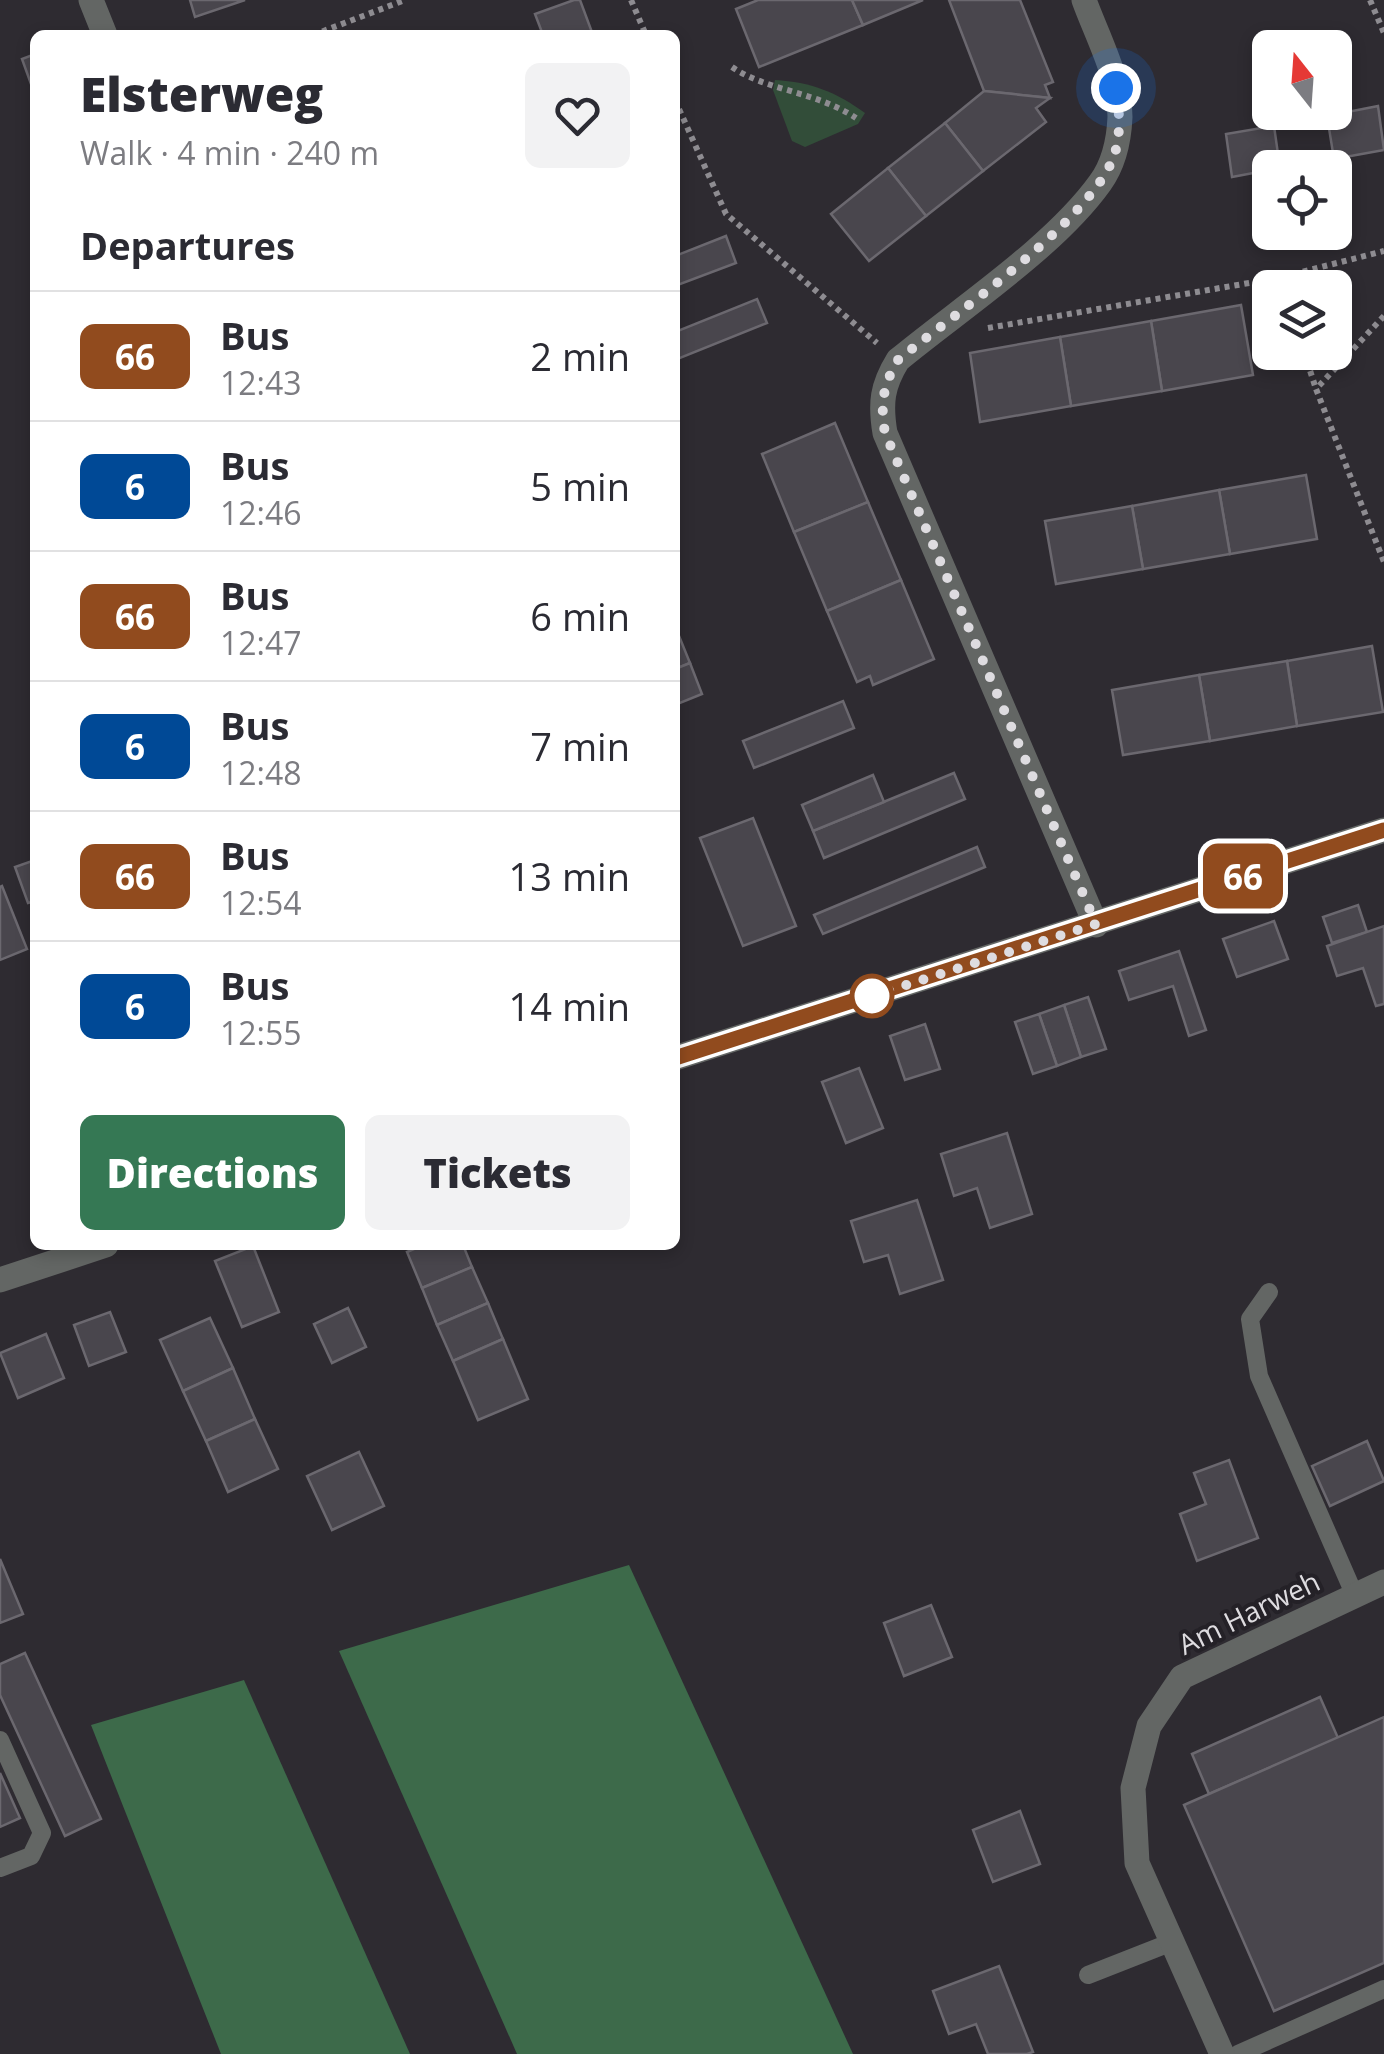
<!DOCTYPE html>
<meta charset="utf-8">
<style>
body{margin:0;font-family:"Open Sans",sans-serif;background:#f2f2f3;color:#2b2b33;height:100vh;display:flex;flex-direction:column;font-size:38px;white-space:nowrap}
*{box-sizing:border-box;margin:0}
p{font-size:32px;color:#7c7c81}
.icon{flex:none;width:55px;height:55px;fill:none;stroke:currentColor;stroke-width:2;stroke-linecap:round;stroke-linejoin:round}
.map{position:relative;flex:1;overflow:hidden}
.panel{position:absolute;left:30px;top:30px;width:650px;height:1220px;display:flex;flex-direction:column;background:#fff;border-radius:15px;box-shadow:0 5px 15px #0003}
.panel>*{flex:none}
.badge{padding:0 20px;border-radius:15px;font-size:35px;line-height:65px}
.needle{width:65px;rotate:343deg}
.tools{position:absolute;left:1252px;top:30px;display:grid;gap:20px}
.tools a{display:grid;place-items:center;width:100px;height:100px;border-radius:15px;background:#fff;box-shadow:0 5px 15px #0003;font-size:50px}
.you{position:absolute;width:50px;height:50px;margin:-25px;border:8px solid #fff;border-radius:50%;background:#1a73e8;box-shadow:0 0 0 15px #1a73e833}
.map>.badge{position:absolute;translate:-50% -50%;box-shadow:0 0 0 5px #fff}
h2{padding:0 50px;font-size:38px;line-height:90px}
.round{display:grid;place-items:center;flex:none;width:105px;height:105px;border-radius:15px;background:#f2f2f3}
.headline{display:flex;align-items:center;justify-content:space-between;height:170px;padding:0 50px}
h1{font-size:48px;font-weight:800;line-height:75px}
.action{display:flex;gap:20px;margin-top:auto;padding:20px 50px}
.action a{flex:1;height:115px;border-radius:15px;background:#357854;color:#fff;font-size:40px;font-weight:800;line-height:115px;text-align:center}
.action a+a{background:#f2f2f3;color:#2b2b33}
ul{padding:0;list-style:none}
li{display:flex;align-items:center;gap:30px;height:130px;padding:0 50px;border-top:2px solid #e1e1e2}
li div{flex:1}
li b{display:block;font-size:38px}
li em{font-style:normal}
li .badge{min-width:110px;font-weight:700;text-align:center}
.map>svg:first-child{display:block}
.green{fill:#324d39}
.forest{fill:#3d6a4a}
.building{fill:#49464d;stroke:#6b686f;stroke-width:2.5}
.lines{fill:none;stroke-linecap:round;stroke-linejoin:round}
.path{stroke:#8e8c91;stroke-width:6;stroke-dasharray:5 5;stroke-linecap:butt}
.service{stroke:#636664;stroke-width:18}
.minor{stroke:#636664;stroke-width:25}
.tertiary{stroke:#636664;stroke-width:25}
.line-casing{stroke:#fff;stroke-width:22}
.line{stroke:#914b1e;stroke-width:15}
.walk{stroke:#dedce0;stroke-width:10;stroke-dasharray:0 18}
.stop-dot{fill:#fff;stroke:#914b1e;stroke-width:5}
.labels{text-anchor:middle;stroke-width:8;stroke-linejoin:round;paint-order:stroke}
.street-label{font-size:28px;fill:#dedce0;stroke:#242127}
</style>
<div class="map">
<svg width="1384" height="2054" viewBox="0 0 1384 2054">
<rect width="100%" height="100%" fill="#2e2b31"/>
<path class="green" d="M775,80C811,82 836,92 865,113L858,124L805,147L792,141L773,90Z"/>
<g class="forest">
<path d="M629,1565L853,2054H517L339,1651Z"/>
<path d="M244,1680L410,2054H221L91,1725Z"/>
</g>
<g class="building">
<path d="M190,0H245L195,17Z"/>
<path d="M574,0H580L593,35H543L535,14Z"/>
<path d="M758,0H852L863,25L759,67L736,9Z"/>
<path d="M852,0H923L863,25Z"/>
<path d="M949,0H1020L1053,82L1045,85L1050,98L984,91Z"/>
<path d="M35,54V95L22,59Z"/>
<path d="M984,91L1050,98L1036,108L1046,122L983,171L945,123Z"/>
<path d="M1378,106L1384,150L1334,159L1327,116Z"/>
<path d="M945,123L983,171L926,216L888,168Z"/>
<path d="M1274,126L1280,168L1232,177L1226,134Z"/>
<path d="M888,168L926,216L869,261L831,214Z"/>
<path d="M726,236L736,263L675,286V256Z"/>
<path d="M757,299L767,323L675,360V332Z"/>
<path d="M1241,305L1253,375L1162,391L1151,321Z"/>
<path d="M1151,321L1162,391L1071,406L1060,337Z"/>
<path d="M1060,337L1071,406L980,422L970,353Z"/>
<path d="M835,423L868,502L794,532L762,454Z"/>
<path d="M1306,475L1317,539L1230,554L1219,490Z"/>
<path d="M1219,490L1230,554L1143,569L1132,506Z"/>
<path d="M868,502L901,580L827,611L794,532Z"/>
<path d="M1132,506L1143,569L1056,584L1045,521Z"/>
<path d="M901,580L934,659L873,685L870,676L857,682L827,611Z"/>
<path d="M677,631L690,663L675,669V632Z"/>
<path d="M1372,646L1383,712L1297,726L1287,661Z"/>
<path d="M1287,661L1297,726L1210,741L1199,675Z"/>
<path d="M690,663L702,694L675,705V669Z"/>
<path d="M1199,675L1210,741L1123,755L1112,690Z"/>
<path d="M843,701L854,728L754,768L743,741Z"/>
<path d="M954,773L965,799L824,858L813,831Z"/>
<path d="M873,775L884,802L813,831L802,805Z"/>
<path d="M753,818L796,926L743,946L700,838Z"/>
<path d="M977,847L985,867L823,934L814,915Z"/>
<path d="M35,860V901L28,903L15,867Z"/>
<path d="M2,886L27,949L0,960V887Z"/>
<path d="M1358,905L1367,932L1332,943L1323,917Z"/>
<path d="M1274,921L1288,959L1237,977L1223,939Z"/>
<path d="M1384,926V1004L1376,1006L1363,968L1337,976L1327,946Z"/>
<path d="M1179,951L1206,1030L1189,1036L1173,986L1129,1000L1119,971Z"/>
<path d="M1088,997L1106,1049L1081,1057L1064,1005Z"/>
<path d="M1064,1005L1081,1057L1057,1066L1039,1014Z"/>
<path d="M1039,1014L1057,1066L1033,1074L1015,1022Z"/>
<path d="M925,1024L940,1069L905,1080L890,1036Z"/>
<path d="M859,1068L883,1128L846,1143L822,1082Z"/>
<path d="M1007,1133L1032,1214L990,1228L977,1188L954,1196L941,1154Z"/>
<path d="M917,1200L943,1280L900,1294L888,1255L864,1262L851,1221Z"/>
<path d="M423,1245H463L472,1267L422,1288L407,1252Z"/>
<path d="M253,1246L279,1312L242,1327L215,1261Z"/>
<path d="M472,1267L488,1303L437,1325L422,1288Z"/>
<path d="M488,1303L503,1339L453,1361L437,1325Z"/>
<path d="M348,1308L366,1347L332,1363L314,1324Z"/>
<path d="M110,1312L126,1352L89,1366L74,1325Z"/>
<path d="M210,1318L233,1368L183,1391L160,1340Z"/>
<path d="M46,1334L64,1378L18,1398L0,1353Z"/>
<path d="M503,1339L528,1399L478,1420L453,1361Z"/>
<path d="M233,1368L255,1419L206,1441L183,1391Z"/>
<path d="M255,1419L278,1469L228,1492L206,1441Z"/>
<path d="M1367,1441L1384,1481L1330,1506L1312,1466Z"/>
<path d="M359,1452L384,1506L332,1530L307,1476Z"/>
<path d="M1229,1460L1258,1538L1197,1561L1180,1514L1206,1504L1194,1473Z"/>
<path d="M0,1559L23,1614L0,1623Z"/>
<path d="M931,1605L952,1657L904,1676L884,1623Z"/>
<path d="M25,1653L101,1819L65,1836L0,1695V1664Z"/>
<path d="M1320,1697L1338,1738L1209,1794L1192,1754Z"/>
<path d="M1384,1717V1963L1274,2011L1184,1805Z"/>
<path d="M0,1773L20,1818L0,1827Z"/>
<path d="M1020,1811L1040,1864L993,1882L973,1830Z"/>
<path d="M999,1966L1033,2052L1027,2054H988L976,2024L949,2034L933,1991Z"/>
</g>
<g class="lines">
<g class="path">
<path d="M631,0L646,35"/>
<path d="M1370,0L1384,33"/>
<path d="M313,35L405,0"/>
<path d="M732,67C767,91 815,91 856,118"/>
<path d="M675,100L726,214L877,343"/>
<path d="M1384,316L1316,389L1384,562"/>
<path d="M988,328L1278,278L1384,251"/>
<path d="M1304,352L1316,389"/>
</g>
<g class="service">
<path d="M1269,1292L1250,1319L1259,1376L1355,1596"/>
<path d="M0,1740L42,1833L31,1856L0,1868"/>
<path d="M1088,1975L1172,1942"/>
<path d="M1238,2054L1384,1989"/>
</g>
<g class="minor">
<path d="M91,0L105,35"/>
<path d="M1084,0C1097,36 1120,78 1120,117C1119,140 1114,164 1100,183C1054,247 961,308 898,360C882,386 880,403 885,433L1096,925"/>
<path d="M1222,2054L1137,1863L1133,1788L1149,1726L1182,1677L1384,1582"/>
</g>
<g class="tertiary">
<path d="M675,1058L1384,830"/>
<path d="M0,1280L106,1245"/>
</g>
</g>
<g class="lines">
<g class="line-casing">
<path id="line" d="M675,1058L1384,830"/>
</g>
<use href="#line" class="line"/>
<path class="walk" d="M872,996L1096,924L885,433C880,404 883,385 898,360C952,316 1101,214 1116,149C1121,129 1119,109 1116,88"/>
</g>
<circle class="stop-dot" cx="872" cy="996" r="20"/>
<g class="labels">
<g class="street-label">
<text transform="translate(1249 1613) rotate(-26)" y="10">Am Harweh</text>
</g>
</g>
</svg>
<div class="tools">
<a><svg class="needle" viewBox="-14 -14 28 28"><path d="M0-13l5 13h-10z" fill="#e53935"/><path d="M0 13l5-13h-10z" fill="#7c7c81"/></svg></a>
<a><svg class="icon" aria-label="locate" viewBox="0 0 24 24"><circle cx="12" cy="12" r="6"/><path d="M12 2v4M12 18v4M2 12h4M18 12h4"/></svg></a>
<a><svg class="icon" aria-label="layers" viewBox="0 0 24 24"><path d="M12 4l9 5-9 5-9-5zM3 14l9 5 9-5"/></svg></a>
</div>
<div class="you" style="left:1116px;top:88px"></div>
<b class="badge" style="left:1243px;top:876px;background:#914b1e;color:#fff">66</b>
<section class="panel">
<div class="headline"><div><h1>Elsterweg</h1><p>Walk · 4 min · 240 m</p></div><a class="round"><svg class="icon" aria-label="heart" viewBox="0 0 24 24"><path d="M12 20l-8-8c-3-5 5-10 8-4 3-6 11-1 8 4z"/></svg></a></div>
<h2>Departures</h2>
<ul>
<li><span class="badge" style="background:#914b1e;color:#fff">66</span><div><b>Bus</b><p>12:43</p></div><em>2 min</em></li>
<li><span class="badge" style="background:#004996;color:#fff">6</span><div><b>Bus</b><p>12:46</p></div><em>5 min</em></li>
<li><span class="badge" style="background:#914b1e;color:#fff">66</span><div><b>Bus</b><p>12:47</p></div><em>6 min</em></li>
<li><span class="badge" style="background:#004996;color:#fff">6</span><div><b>Bus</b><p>12:48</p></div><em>7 min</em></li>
<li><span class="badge" style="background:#914b1e;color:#fff">66</span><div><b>Bus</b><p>12:54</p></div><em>13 min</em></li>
<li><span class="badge" style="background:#004996;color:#fff">6</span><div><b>Bus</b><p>12:55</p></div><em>14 min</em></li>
</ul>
<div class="action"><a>Directions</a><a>Tickets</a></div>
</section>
</div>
